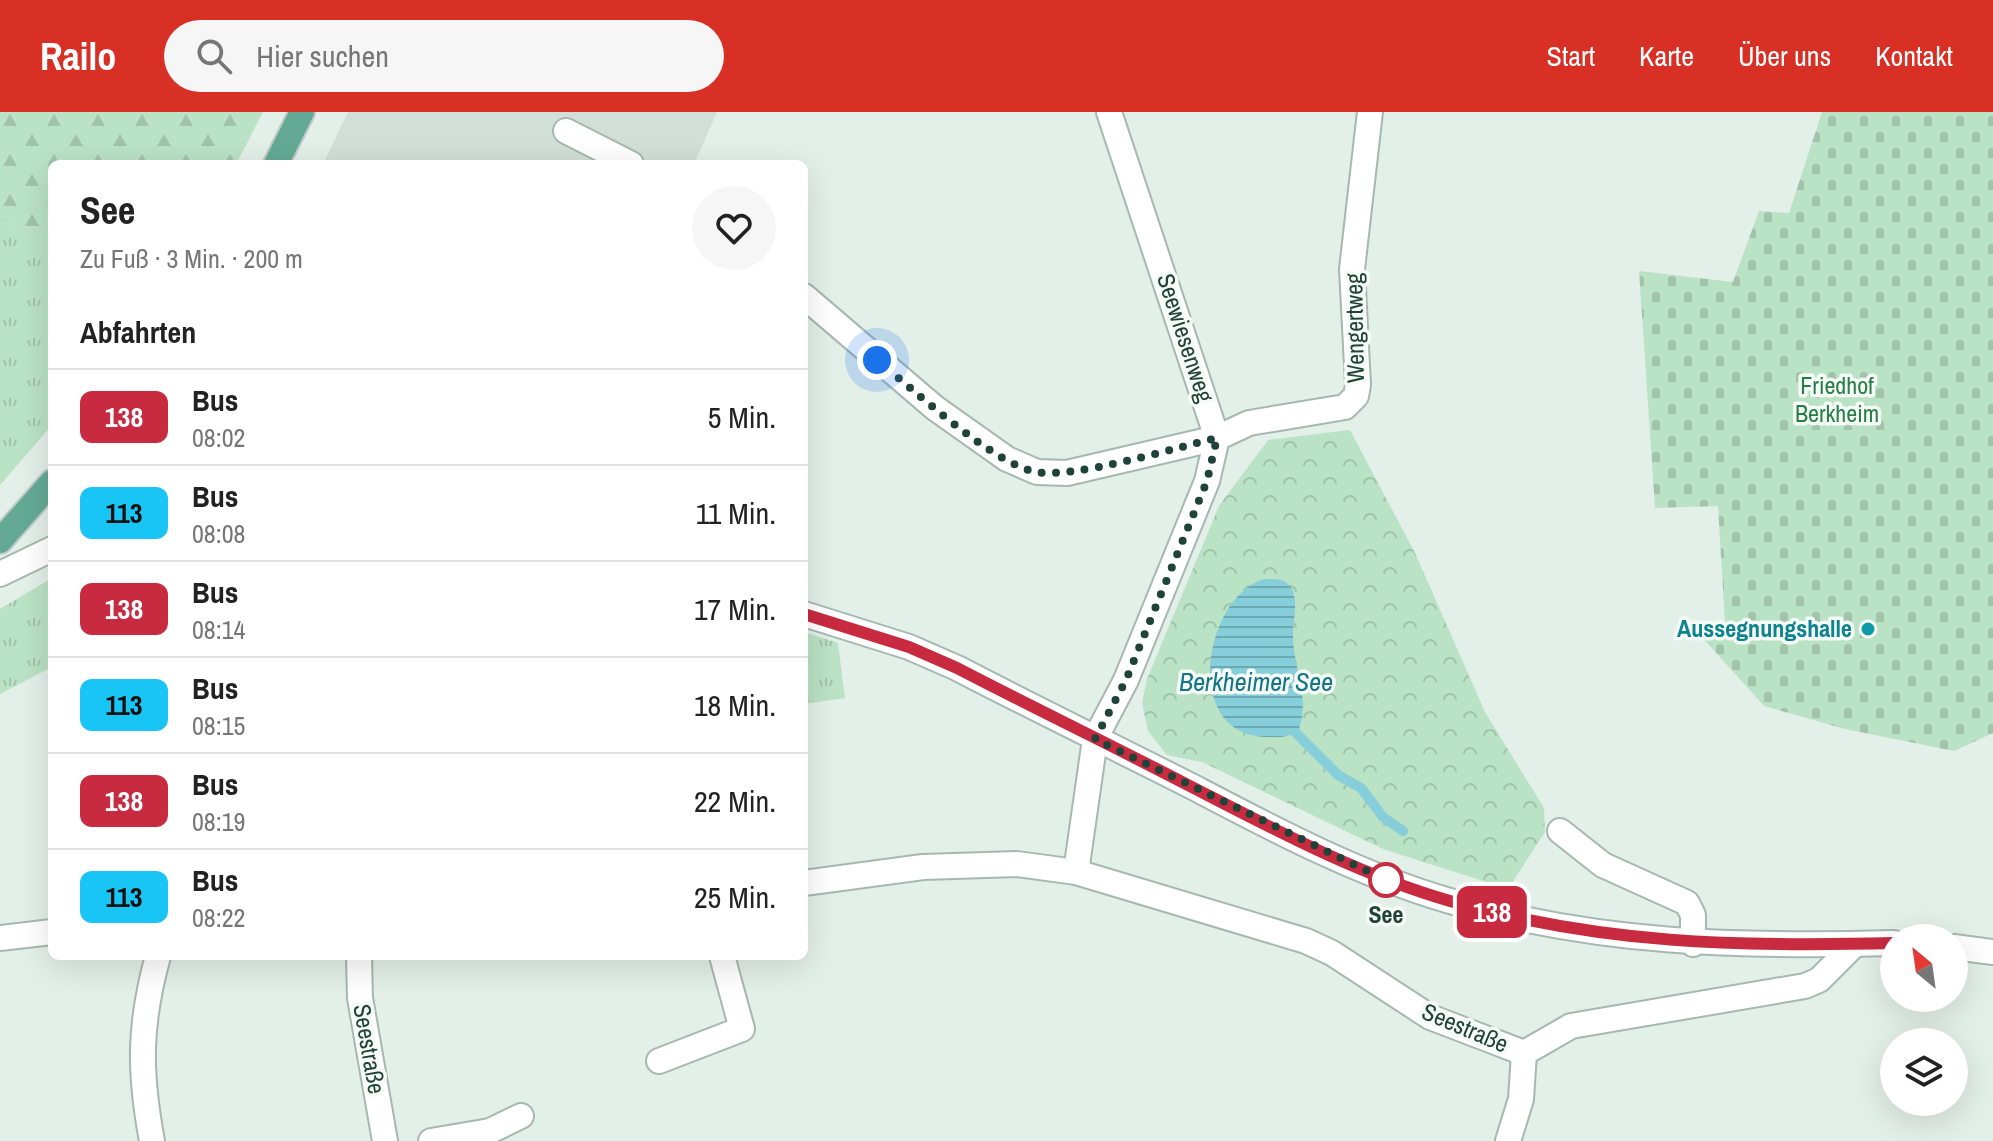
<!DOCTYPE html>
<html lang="de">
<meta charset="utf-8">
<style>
body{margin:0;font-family:"Archivo Narrow",sans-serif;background:#f6f6f6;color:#222;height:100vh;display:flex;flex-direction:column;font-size:30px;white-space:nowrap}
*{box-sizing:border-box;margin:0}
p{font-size:26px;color:#767676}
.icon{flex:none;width:44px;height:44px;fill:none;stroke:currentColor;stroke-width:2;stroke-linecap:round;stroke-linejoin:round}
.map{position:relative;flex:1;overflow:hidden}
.panel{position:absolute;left:48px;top:48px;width:760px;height:800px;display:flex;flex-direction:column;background:#fff;border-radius:12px;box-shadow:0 8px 32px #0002}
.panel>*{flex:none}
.badge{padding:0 16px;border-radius:12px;font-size:28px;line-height:52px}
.needle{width:52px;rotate:331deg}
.controls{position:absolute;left:1880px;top:812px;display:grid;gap:16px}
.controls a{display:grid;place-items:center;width:88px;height:88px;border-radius:50%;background:#fff;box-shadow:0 8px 32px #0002;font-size:40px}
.you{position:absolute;width:40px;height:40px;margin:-20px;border:6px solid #fff;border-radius:50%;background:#1a73e8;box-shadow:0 0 0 12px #1a73e833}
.map>.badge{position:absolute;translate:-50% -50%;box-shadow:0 0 0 4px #fff}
h2{padding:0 32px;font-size:30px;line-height:72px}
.round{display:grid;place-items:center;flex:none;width:84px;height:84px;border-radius:42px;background:#f6f6f6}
.summary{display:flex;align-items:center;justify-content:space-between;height:136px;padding:0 32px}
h1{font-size:38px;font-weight:700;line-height:60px}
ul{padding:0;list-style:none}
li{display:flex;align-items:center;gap:24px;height:96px;padding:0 32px;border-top:2px solid #e0e0e0}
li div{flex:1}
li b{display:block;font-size:30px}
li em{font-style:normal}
li .badge{min-width:88px;font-weight:700;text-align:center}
header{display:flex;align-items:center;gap:48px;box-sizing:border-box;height:112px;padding:0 40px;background:#d93025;color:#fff}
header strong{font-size:38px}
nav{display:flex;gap:44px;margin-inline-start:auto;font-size:28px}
.search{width:560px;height:72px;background:#f6f6f6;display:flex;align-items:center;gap:20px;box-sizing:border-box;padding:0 28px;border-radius:44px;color:#767676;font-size:30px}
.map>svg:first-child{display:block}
.built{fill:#d1dfd8}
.grass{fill:url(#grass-tufts)}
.forest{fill:url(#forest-firs)}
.cemetery{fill:url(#cemetery-stones)}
.park{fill:url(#park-crowns)}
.water{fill:url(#water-rules)}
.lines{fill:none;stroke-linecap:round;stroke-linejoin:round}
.stream{stroke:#86ced9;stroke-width:10}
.minor-casing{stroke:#a5b8b1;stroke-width:28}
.major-casing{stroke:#c1cac8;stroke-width:28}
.minor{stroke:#fff;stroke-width:24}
.major{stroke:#63a996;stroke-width:24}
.line-casing{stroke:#fff;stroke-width:18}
.line{stroke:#c82b40;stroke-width:12}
.walk{stroke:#204339;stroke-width:8;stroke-dasharray:0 14.4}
.culture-dot{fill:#0f9aa8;stroke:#f5faf7;stroke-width:3}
.stop-dot{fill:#fff;stroke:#c82b40;stroke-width:4}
.labels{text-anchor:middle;stroke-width:7;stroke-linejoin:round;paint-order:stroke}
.street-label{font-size:24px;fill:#204339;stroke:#f5faf7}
.park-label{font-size:24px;fill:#267e46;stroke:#f5faf7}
.culture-label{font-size:24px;font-weight:bold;fill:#0d838f;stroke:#f5faf7;text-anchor:end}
.stop-label{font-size:24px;font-weight:bold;fill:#204339;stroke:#f5faf7}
.water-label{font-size:26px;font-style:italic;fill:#137586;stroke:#f5faf7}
</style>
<header>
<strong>Railo</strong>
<div class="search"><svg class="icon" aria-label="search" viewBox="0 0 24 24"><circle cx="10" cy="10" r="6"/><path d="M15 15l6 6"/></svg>Hier suchen</div>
<nav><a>Start</a><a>Karte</a><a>Über uns</a><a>Kontakt</a></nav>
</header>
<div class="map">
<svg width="1993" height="1029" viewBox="0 0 1993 1029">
<defs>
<pattern id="grass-tufts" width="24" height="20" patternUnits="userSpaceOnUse" patternTransform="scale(2)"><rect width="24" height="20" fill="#bae2c4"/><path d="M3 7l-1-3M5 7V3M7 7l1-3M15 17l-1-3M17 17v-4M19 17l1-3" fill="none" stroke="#a0c3a9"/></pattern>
<pattern id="forest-firs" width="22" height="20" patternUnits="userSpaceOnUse" patternTransform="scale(2)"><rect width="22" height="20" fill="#bae2c4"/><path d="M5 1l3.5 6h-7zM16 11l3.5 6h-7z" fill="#a0c3a9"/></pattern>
<pattern id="cemetery-stones" width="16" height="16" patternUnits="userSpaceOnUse" patternTransform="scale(2)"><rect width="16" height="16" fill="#bae2c4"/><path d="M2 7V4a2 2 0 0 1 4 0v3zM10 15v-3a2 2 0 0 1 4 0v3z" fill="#a0c3a9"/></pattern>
<pattern id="park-crowns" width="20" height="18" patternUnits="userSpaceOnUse" patternTransform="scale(2)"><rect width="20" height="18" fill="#bae2c4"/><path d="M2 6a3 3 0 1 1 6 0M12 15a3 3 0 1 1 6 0" fill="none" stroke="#a0c3a9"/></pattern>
<pattern id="water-rules" width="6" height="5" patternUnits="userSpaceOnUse" patternTransform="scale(2)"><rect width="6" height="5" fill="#86ced9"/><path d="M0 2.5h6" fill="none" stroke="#6da9b1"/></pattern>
</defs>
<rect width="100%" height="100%" fill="#e3efe9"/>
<path class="built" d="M348,0H717L694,52H323Z"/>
<g class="grass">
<path d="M0,110L52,119V313L0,373Z"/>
<path d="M52,466V555L0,582V497Z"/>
<path d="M804,520L838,531L845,586L804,592Z"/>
</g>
<path class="forest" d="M0,0H263L236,52H52V119L0,110Z"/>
<path class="cemetery" d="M1822,0H1993V621L1954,639L1845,617L1764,594L1700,523L1725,510L1718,394L1655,396L1639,159L1733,170L1759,99L1789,101Z"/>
<path class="park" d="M1350,318L1415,441L1485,600L1544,696L1545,720L1508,777L1383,737L1202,650L1167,643L1148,619L1142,591L1147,567L1219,394L1268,328Z"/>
<path class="water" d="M1264,467C1272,467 1282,466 1288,472C1301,483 1292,511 1293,526C1294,558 1310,585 1299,617C1289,627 1277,625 1264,625C1182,621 1203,486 1264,467Z"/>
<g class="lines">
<path class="stream" d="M1296,621L1338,663L1361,676L1383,705L1403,719"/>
<g class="minor-casing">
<g id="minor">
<path d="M566,19L631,52"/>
<path d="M804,184L935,296L1007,347L1037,360L1067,361L1217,326L1249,311L1345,295L1356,284L1358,273L1352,157L1370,0"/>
<path d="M0,462L52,437"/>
<path d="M804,502L909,535L957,556C1036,597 1116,636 1195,676C1277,719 1360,763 1450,789C1600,832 1739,835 1894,831"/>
<path d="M1560,719L1603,753L1687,791L1693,803V832"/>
<path d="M1076,760L1095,627L1126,568L1207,369L1217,326L1109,0"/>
<path d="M804,771L923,755L1017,752L1076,760L1306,829L1332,841L1430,905L1524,941"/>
<path d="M0,826L52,820"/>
<path d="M1954,835L1993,840"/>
<path d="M359,844L360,886L385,1029"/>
<path d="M1524,941L1571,914L1805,874L1819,868L1855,832"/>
<path d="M659,949L742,917L722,844"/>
<path d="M152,1029C139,959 139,913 158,844"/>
<path d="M431,1029L490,1019L521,1004"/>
<path d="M1508,1029L1521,987L1524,941"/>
</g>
</g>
<g class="major-casing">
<g id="major">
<path d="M276,52L302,0"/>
<path d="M0,429L52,370"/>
</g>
</g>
<use href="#minor" class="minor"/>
<use href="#major" class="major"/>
</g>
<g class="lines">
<g class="line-casing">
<path id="line" d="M804,502L909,535L957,556C1032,595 1109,632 1184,671C1270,715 1356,762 1450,789C1602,832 1737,835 1894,831"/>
</g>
<use href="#line" class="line"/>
<path class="walk" d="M877,248C913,277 993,352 1036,360C1074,367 1174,336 1217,326L1207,369L1126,568L1095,627L1386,768"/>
</g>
<circle class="culture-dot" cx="1868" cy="517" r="8"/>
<circle class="stop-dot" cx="1386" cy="768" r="16"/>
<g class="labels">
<g class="street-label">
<text transform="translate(1355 216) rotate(-91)" y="8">Wengertweg</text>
<text transform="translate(1185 226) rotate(72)" y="8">Seewiesenweg</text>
<text transform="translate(1465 916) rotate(23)" y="8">Seestraße</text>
<text transform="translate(369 937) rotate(80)" y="8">Seestraße</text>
</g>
<g class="park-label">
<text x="1837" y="282">Friedhof<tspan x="1837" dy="28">Berkheim</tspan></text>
</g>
<g class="culture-label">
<text x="1852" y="525">Aussegnungshalle</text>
</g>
<g class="stop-label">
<text x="1386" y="811">See</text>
</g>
<g class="water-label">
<text x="1256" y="579">Berkheimer See</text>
</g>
</g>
</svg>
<div class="controls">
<a><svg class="needle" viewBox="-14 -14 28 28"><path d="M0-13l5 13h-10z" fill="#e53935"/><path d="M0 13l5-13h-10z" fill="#767676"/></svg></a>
<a><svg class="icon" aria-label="layers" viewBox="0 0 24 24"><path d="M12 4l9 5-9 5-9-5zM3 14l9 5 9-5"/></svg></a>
</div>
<div class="you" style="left:877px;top:248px"></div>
<b class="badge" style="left:1492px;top:800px;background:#c82b40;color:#fff">138</b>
<section class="panel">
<div class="summary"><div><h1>See</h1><p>Zu Fuß · 3 Min. · 200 m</p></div><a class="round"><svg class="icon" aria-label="heart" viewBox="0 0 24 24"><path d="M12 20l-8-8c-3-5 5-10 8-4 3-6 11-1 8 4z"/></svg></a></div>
<h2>Abfahrten</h2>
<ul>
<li><span class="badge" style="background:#c82b40;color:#fff">138</span><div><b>Bus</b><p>08:02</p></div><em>5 Min.</em></li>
<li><span class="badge" style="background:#18c5f4;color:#111">113</span><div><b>Bus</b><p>08:08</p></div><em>11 Min.</em></li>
<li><span class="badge" style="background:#c82b40;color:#fff">138</span><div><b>Bus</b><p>08:14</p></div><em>17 Min.</em></li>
<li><span class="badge" style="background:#18c5f4;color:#111">113</span><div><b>Bus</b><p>08:15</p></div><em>18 Min.</em></li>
<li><span class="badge" style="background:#c82b40;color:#fff">138</span><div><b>Bus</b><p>08:19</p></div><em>22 Min.</em></li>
<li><span class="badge" style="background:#18c5f4;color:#111">113</span><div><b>Bus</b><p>08:22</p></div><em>25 Min.</em></li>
</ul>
</section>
</div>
